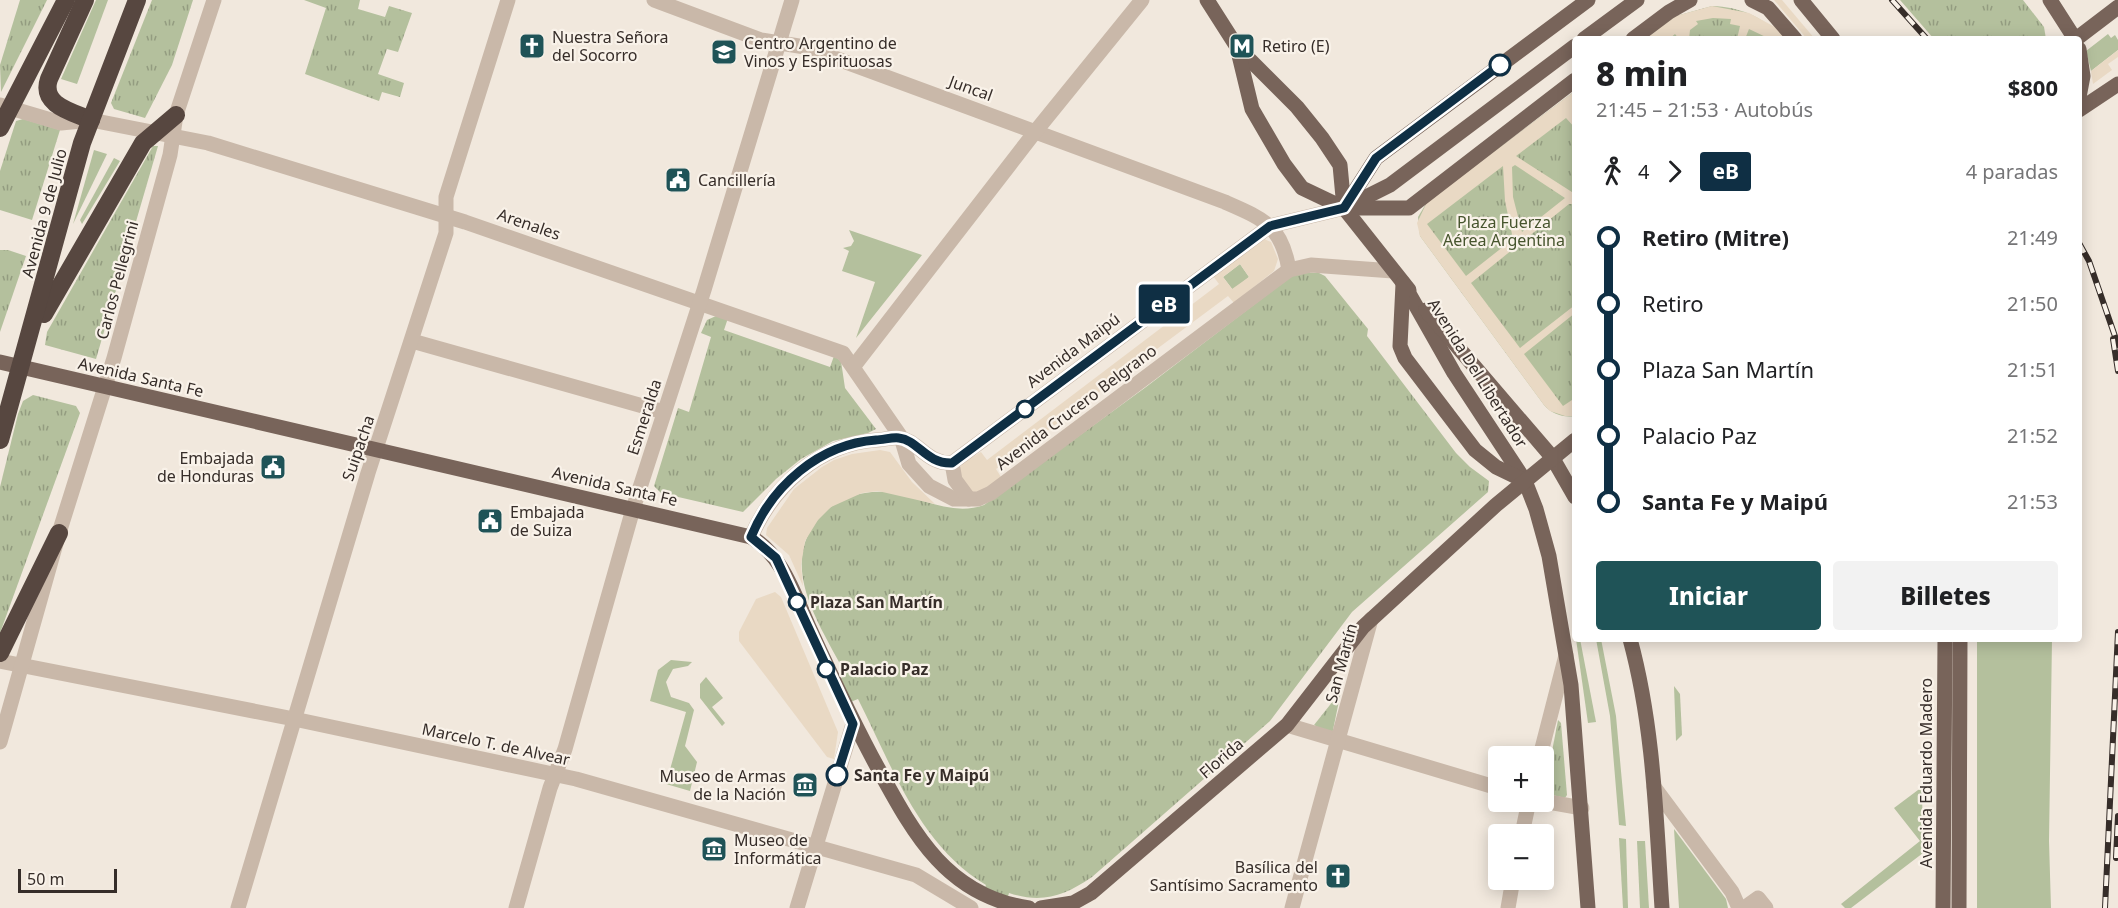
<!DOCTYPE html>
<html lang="es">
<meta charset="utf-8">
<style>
body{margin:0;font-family:"Noto Sans",sans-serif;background:#f2f2f2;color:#202124;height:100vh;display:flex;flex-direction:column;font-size:22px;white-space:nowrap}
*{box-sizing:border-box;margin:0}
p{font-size:20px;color:#757577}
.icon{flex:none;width:33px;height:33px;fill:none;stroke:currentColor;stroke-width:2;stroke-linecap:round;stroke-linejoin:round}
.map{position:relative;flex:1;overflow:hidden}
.drawer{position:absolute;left:1572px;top:36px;width:510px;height:606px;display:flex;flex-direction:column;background:#fff;border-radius:6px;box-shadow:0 3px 15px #0003}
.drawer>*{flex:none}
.badge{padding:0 12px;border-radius:4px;font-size:21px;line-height:39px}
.controls{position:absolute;left:1488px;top:746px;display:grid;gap:12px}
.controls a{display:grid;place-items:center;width:66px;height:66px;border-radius:6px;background:#fff;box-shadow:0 3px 15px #0003;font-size:30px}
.scale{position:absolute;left:18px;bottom:15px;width:99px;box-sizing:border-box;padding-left:6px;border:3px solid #362d29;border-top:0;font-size:16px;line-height:21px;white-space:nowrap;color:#362d29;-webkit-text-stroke:4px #f9f2e9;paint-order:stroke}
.map>.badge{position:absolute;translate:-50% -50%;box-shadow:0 0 0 3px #fff}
.legs{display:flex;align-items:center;gap:9px;height:66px;padding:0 24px;font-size:20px}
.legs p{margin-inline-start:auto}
.head{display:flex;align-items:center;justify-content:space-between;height:102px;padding:0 24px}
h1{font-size:33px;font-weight:800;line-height:45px}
.primary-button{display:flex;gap:12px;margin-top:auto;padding:12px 24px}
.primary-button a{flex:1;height:69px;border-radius:6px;background:#1f5357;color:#fff;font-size:24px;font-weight:800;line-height:69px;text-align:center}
.primary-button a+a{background:#f2f2f2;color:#202124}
ul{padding:0 24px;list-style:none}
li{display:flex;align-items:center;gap:21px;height:66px;font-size:22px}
li i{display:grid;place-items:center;width:9px;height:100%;margin:0 8px;background:currentColor}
li i::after{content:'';width:15px;height:15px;margin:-8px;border:4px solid;border-radius:50%;background:#fff}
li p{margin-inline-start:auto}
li:first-child i{background:linear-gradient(#0000 50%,currentColor 0)}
li:last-child i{background:linear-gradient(currentColor 50%,#0000 0)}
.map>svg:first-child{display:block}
.green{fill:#b4c09d}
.park{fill:url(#park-tufts)}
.plaza{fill:#e9d9c4;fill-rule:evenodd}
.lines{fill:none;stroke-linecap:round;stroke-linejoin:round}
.minor{stroke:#c9b8a9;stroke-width:15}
.major{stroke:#78645a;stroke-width:15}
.highway{stroke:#574740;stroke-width:18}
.rail-casing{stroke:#362d29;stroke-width:6}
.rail{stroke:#f9f2e9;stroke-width:4;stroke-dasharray:11;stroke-linecap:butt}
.line-1-casing{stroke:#fff;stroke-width:14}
.line-1{stroke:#0f2f44;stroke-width:9}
.stop-1-dot{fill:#fff;stroke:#0f2f44;stroke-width:3}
.labels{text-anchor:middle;stroke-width:4.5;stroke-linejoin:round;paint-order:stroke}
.poi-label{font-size:16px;fill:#362d29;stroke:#f9f2e9;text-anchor:start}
.street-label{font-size:16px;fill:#362d29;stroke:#f9f2e9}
.park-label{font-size:16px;fill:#46542d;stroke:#f9f2e9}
.stop-label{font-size:16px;font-weight:bold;fill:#362d29;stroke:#f9f2e9;text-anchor:start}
</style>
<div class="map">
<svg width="2118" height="908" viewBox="0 0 2118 908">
<defs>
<pattern id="park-tufts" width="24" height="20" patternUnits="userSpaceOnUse" patternTransform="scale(1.5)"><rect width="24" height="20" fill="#b4c09d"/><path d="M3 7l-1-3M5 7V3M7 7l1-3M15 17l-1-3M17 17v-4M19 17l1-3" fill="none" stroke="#939c80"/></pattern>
</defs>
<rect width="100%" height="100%" fill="#f1e8dd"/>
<g class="green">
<path d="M96,0H108L77,84L61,79Z"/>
<path d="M2108,34L2111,38L2115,35L2118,40V50L2091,71L2086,51Z"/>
<path d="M94,150L107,154L73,224Z"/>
<path d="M114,158L120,161L82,224L80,220Z"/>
<path d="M849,230L922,255L856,338L875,282L842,271L849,251L843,248L851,246L854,241Z"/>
<path d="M1240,264L1249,277L1233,290L1223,277Z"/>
<path d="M1576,639H1580L1596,722L1588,723Z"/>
<path d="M1596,639H1601L1616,716L1626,826L1619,825L1610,716Z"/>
<path d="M1977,639H2052L2049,841L2051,908H1977Z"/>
<path d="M671,660L692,662L688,666L673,669L666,682L671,697L689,703L694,710L685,746L697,762L690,791L666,784L686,712L650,701L658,670Z"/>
<path d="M706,677L723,698L712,707L725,723L722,726L700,698V684Z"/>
<path d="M1674,686L1680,694L1682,735L1676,741Z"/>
<path d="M1922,787L1923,853L1851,908H1845L1841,904L1920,841L1894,808Z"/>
<path d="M1674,829L1726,899L1728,908H1679Z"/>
<path d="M1619,838L1626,839L1628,908H1623Z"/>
<path d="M1637,841H1645L1649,908H1640Z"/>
</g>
<g class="park">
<path d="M20,0H47L1,92L0,65Z"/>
<path d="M152,0H193L172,65L145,118L114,109L111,103Z"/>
<path d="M304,0H360L358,9L385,17L389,6L412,13L398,52L387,49L378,74L404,83L400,97L382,92L379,101L305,74L326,8Z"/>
<path d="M1900,0H2023L2044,27L2046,39H1934Z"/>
<path d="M1712,6C1744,7 1763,19 1787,39H1645L1676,16Z"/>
<path d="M1575,91V416C1563,418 1552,414 1544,405L1420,236L1418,217L1427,202Z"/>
<path d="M23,119L60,130L32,220L0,210V171L16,121Z"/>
<path d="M153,146H158L96,359L45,345L47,332Z"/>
<path d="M0,250H8L26,256L0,332Z"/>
<path d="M1297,272L1319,273L1325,276L1368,329L1367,336L1456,453L1470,467L1489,481L1488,492L1352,612L1270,721L1092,877C1064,896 1042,904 1009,893L1007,900L983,892L986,885C919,845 892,766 858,699L848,703L837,680L846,675C820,624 772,560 827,510C843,496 866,490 887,492C920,496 951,517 984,505L1146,387Z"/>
<path d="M716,316L728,318L724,330L830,367L834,356L841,361L845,388L876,429L868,433L833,441L801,459L776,479L743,512L661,493L654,486L678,408L689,412L711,337L701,333L707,320Z"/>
<path d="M33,395L76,406L80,413L0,633V487L18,414L23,401Z"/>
<path d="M1341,691L1332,735L1314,725Z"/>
<path d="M1558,720L1561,723L1567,795L1565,798L1544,793Z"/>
</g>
<g class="plaza">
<path d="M1774,0H1782L1815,39H1807Z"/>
<path d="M1712,6L1749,13L1775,27L1787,39H1770L1749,29L1745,39H1737L1740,26L1730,24L1731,19L1713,18L1696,21L1698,24L1690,30L1689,39H1679L1675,34L1669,39H1645L1676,16Z"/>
<path d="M2118,50V57L2108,64L2112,70L2093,84L2091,71Z"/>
<path d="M1575,91V128L1566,118L1516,156L1575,194V204H1569L1471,283L1520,348L1575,305V313L1524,354L1563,406L1575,398V416H1565L1550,411L1544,405L1420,236L1417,223L1427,202ZM1515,165L1565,198L1522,232L1513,197L1512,167ZM1503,166L1505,201L1513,239L1466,276L1427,224Z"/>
<path d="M1264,239L1271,242L1278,259L1274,271L1234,303L1228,296L996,469L1001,477L984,492H971L963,483L958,470L964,462L981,452L987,460L1219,284L1213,276ZM1240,264L1249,277L1232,289L1223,277Z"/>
<path d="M880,450L890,452L912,482L935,504L878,491L862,493L831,507L818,520L805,541L801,565L803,586L789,555L766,535L767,528L794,489L822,467L834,460L852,454Z"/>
<path d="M775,592L781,597L838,732L834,759L827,757L739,641V632L756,599Z"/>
</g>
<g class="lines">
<g class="minor">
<path d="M654,0L761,40L805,47L1225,202C1264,219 1282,226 1289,270"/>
<path d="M0,105L61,123L91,120L208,143L465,222L843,353L901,437L909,464L929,486L954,499H978L991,493L1289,270L1311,265L1393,271"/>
<path d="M412,341L664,412"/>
<path d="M854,366L1035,132L1142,0"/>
<path d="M952,463L955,480L969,499"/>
<path d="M751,537C773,486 819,444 876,440C883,440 892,437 899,438C918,440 926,464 952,463L1270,226L1344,208"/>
<path d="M0,661L294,719L576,779L916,875L971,908"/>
<path d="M1287,725L1498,788"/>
<path d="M0,742L59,533L114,358L170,155L176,115L214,0"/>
<path d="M1540,756L1566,655"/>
<path d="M1654,787L1732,892L1739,908"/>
<path d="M1543,801L1582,808"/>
<path d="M1522,834L1529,801"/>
<path d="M238,908L368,473L446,233V197L508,0"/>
<path d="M516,908L550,788L565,749L633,509L704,290L792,0"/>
<path d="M797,908L853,724"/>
<path d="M1292,908L1371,619"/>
<path d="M1508,908L1513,879"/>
<path d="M1744,908L1758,898L1766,908"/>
</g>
<g class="major">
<path d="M1207,0L1237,47L1297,107L1322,138L1340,165L1344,208"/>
<path d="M1752,0L1768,8L1795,39"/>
<path d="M1801,0L1833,39"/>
<path d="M2050,0L2075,39"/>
<path d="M1584,39L1637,0"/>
<path d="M1633,39L1669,12L1690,0"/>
<path d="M2076,39L2118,7"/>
<path d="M1237,47L1252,109L1284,164L1302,188L1344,208L1409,290"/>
<path d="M2079,49L2083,76L2079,97"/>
<path d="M2079,110L2118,84"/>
<path d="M1344,208L1376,158L1588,0"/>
<path d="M1344,208L1390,185L1575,46"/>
<path d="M1347,208H1409L1575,80"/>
<path d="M1403,283L1454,373L1525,481L1536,509L1549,556L1571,685L1588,908"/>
<path d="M1403,284L1400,346L1405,358L1475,450L1496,467L1525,481"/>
<path d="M1426,310L1552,457L1575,497"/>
<path d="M0,362L751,537C783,556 794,594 809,627C831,675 853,723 879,770C915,836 948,896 1029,908"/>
<path d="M1630,639C1654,727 1656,818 1662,908"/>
<path d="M1041,908L1073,903L1091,893L1287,725L1363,627L1496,505L1575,440"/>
<path d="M1943,908L1945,639"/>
<path d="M1959,908L1960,639"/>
</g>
<g class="highway">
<path d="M85,0L49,79C40,105 72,112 91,120"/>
<path d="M0,128L66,0"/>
<path d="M44,314L143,143L176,115"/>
<path d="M0,440L82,143L137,0"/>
<path d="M0,653L59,533"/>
</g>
<g class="rail-casing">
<g id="rail">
<path d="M1892,0L1927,39"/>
<path d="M2079,243L2089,261L2118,345"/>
<path d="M2113,339L2118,371"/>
<path d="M2116,858L2118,816"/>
<path d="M2105,908L2118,632"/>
</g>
</g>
<use href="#rail" class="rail"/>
</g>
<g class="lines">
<g class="line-1-casing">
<path id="line-1" d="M837,775L853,724L776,558L751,537C772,486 819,444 876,440C883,440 892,437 899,438C918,440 926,464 952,463L1270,226L1344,208L1376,158L1500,65"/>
</g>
<use href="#line-1" class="line-1"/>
</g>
<defs>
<g id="church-square" transform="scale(1.35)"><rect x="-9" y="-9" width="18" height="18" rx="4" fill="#1f5357" stroke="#f9f2e9"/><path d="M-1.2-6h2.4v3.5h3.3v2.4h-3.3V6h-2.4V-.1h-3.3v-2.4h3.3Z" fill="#fff"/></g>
<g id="metro-square" transform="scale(1.35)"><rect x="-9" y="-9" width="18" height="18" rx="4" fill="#1f5357" stroke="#f9f2e9"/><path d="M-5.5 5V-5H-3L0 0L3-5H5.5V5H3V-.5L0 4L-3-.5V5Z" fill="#fff"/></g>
<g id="university-square" transform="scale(1.35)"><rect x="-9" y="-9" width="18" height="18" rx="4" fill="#1f5357" stroke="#f9f2e9"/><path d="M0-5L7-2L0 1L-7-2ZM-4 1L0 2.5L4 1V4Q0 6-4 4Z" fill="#fff"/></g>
<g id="civic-square" transform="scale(1.35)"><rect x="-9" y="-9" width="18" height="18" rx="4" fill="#1f5357" stroke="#f9f2e9"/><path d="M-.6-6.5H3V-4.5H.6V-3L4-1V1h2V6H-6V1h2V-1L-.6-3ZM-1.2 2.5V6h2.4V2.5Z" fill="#fff"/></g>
<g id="museum-square" transform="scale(1.35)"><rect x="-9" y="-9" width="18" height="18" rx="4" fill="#1f5357" stroke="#f9f2e9"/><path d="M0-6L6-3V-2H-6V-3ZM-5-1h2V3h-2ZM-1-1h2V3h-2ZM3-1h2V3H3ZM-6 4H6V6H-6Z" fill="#fff"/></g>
</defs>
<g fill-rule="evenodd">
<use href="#church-square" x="532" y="46"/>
<use href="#metro-square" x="1242" y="46"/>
<use href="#university-square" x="724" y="52"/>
<use href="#civic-square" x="678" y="180"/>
<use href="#civic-square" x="273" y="467"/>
<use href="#civic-square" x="490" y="521"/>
<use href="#museum-square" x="805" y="785"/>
<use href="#museum-square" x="714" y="849"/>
<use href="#church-square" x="1338" y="876"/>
</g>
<g class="stop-1-dot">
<circle cx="1500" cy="65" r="10"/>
<circle cx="1025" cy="409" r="8"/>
<circle cx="797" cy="602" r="8"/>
<circle cx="826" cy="669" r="8"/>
<circle cx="837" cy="775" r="10"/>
</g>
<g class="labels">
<g class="poi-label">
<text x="552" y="43">Nuestra Señora<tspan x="552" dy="18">del Socorro</tspan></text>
<text x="744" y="49">Centro Argentino de<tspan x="744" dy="18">Vinos y Espirituosas</tspan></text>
<text x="1262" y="52">Retiro (E)</text>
<text x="698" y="186">Cancillería</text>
<text x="254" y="464" text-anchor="end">Embajada<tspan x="254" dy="18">de Honduras</tspan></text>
<text x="510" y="518">Embajada<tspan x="510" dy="18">de Suiza</tspan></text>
<text x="786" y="782" text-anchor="end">Museo de Armas<tspan x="786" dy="18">de la Nación</tspan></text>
<text x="734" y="846">Museo de<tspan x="734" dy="18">Informática</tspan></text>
<text x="1318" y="873" text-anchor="end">Basílica del<tspan x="1318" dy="18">Santísimo Sacramento</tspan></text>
</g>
<g class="street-label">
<text transform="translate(971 88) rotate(20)" y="6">Juncal</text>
<text transform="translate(44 213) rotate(-75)" y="6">Avenida 9 de Julio</text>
<text transform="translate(529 224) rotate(19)" y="6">Arenales</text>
<text transform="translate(117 280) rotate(-75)" y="6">Carlos Pellegrini</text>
<text transform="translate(1073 350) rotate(-37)" y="6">Avenida Maipú</text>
<text transform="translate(1478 373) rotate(58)" y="6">Avenida Del Libertador</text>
<text transform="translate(141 377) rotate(13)" y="6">Avenida Santa Fe</text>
<text transform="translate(1076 407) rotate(-37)" y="6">Avenida Crucero Belgrano</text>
<text transform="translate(644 417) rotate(-72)" y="6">Esmeralda</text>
<text transform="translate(358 448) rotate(-71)" y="6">Suipacha</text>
<text transform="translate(615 486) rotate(13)" y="6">Avenida Santa Fe</text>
<text transform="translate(1341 663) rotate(-75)" y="6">San Martín</text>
<text transform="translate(496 744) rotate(12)" y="6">Marcelo T. de Alvear</text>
<text transform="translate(1221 758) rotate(-41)" y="6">Florida</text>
<text transform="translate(1926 773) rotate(-90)" y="6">Avenida Eduardo Madero</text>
</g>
<g class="park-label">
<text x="1504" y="228">Plaza Fuerza<tspan x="1504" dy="18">Aérea Argentina</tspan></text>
</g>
<g class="stop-label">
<text x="810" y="608">Plaza San Martín</text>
<text x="840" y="675">Palacio Paz</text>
<text x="854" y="781">Santa Fe y Maipú</text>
</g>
</g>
</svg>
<div class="controls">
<a>+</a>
<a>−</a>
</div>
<div class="scale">50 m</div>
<b class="badge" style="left:1164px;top:304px;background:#0f2f44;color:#fff">eB</b>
<section class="drawer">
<div class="head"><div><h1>8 min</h1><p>21:45 – 21:53 · Autobús</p></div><b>$800</b></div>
<div class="legs"><svg class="icon" aria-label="walk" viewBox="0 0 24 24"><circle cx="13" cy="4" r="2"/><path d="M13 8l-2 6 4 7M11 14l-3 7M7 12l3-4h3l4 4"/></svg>4<svg class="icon" aria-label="forward" viewBox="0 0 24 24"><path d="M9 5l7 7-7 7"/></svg><b class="badge" style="background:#0f2f44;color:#fff">eB</b><p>4 paradas</p></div>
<ul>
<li><i style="color:#0f2f44"></i><b>Retiro (Mitre)</b><p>21:49</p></li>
<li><i style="color:#0f2f44"></i><span>Retiro</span><p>21:50</p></li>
<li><i style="color:#0f2f44"></i><span>Plaza San Martín</span><p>21:51</p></li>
<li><i style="color:#0f2f44"></i><span>Palacio Paz</span><p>21:52</p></li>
<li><i style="color:#0f2f44"></i><b>Santa Fe y Maipú</b><p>21:53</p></li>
</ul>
<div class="primary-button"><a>Iniciar</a><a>Billetes</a></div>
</section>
</div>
